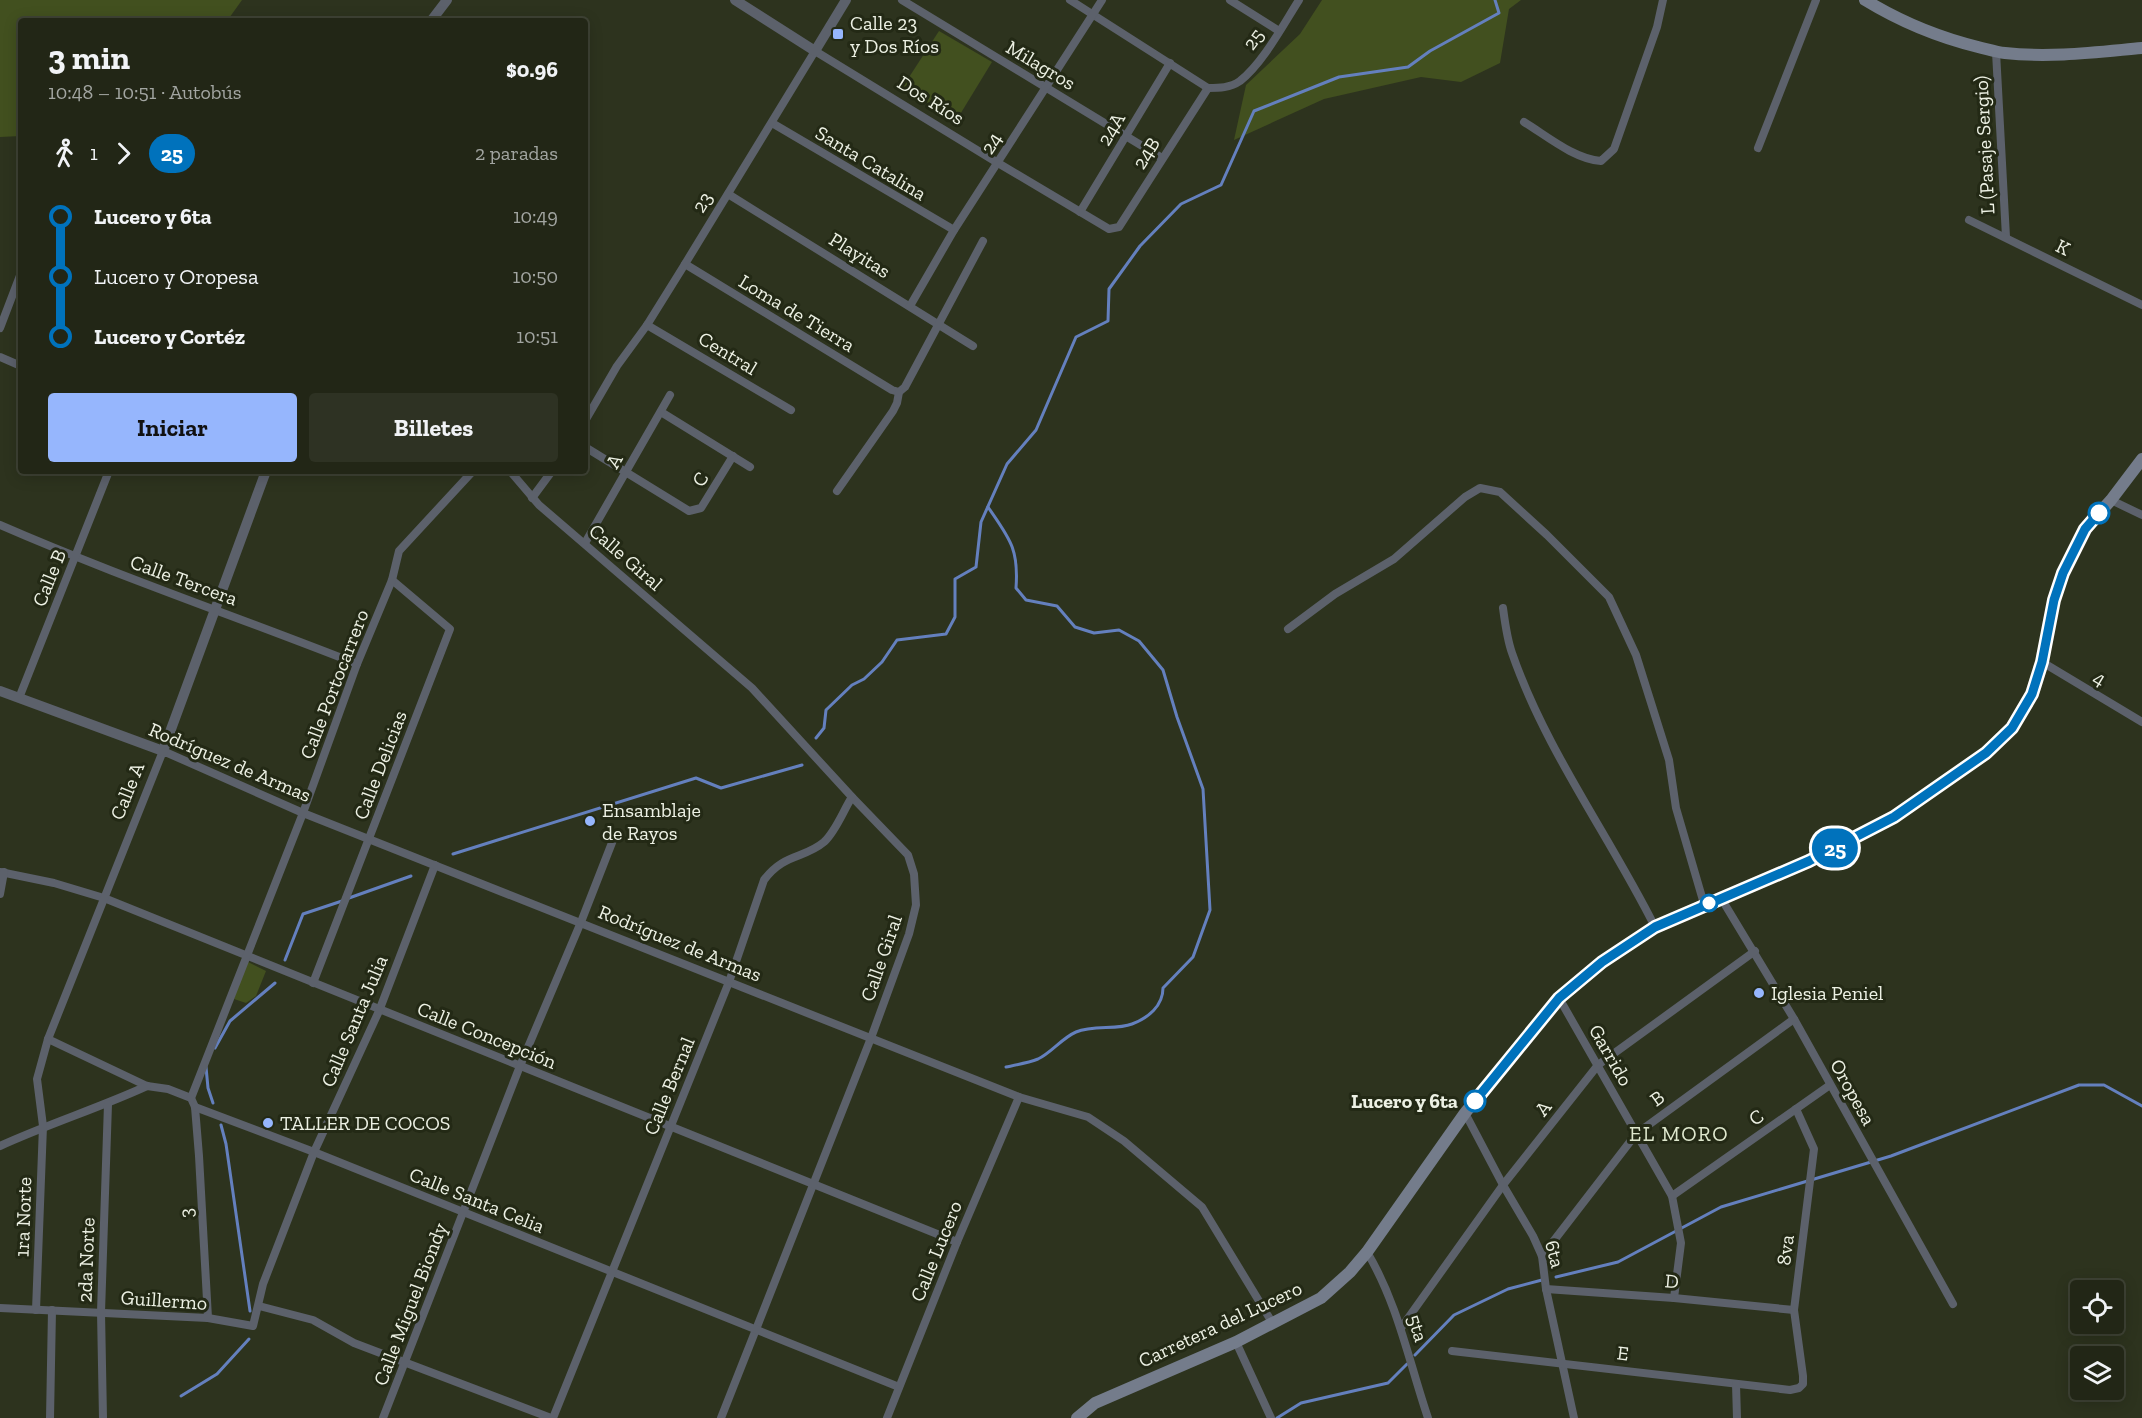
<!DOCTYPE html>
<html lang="es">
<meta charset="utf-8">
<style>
body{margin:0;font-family:"Zilla Slab",serif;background:#2e3223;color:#f1f3f6;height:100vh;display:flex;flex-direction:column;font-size:22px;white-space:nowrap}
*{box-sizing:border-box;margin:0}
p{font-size:20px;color:#a2a5a1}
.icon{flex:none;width:33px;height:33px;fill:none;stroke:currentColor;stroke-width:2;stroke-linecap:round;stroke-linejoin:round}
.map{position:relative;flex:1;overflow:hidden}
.details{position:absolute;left:18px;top:18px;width:570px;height:456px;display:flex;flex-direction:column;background:#222616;border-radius:6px;box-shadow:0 3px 15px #0003,0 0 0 2px #3f4335}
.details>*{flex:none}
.badge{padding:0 12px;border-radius:20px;font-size:21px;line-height:39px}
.fabs{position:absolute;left:2070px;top:1280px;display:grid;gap:12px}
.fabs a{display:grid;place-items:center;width:54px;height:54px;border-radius:6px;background:#222616;box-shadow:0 3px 15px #0003,0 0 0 2px #3f4335;font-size:30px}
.map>.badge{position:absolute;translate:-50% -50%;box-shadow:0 0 0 3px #fff}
.legs{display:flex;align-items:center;gap:9px;height:66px;padding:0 30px;font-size:20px}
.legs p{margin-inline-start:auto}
.summary{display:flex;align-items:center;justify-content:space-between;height:102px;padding:0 30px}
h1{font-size:33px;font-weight:800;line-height:45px}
.action{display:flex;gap:12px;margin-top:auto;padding:12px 30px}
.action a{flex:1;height:69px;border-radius:6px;background:#96b6fd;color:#111;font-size:24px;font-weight:800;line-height:69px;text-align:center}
.action a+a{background:#2e3223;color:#f1f3f6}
ul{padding:0 30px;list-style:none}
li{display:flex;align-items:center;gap:21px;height:60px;font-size:22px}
li i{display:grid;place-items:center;width:9px;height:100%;margin:0 8px;background:currentColor}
li i::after{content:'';width:15px;height:15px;margin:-8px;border:4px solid;border-radius:50%;background:#222616}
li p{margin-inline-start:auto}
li:first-child i{background:linear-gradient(#0000 50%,currentColor 0)}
li:last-child i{background:linear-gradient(currentColor 50%,#0000 0)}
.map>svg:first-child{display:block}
.green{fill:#42501f}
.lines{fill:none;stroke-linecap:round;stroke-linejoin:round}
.stream{stroke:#6480be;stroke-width:3}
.minor{stroke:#5c616b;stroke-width:8}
.tertiary{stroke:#5c616b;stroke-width:10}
.secondary{stroke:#747c8b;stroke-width:12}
.line-1-casing{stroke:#fff;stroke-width:14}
.line-1{stroke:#0072bc;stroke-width:9}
.poi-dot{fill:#96b6fd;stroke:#232915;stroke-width:2}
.stop-1-dot{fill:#fff;stroke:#0072bc;stroke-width:3}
.labels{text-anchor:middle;stroke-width:6;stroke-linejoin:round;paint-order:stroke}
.poi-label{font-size:20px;fill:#edf1e4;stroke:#232915;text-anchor:start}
.street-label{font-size:20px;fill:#edf1e4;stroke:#232915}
.stop-label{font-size:20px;font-weight:bold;fill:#edf1e4;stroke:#232915;text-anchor:end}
.neighbourhood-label{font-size:21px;letter-spacing:1.5px;fill:#dfe8ce;stroke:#232915}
</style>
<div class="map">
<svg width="2142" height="1418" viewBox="0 0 2142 1418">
<rect width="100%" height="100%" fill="#2d331e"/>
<g class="green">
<path d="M0,0H242L227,21H21V136L0,137Z"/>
<path d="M1322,0H1521L1509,9L1500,63L1461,82L1421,77L1324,99L1234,140L1246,85L1300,34Z"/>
<path d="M939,31L992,62L956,121L902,88Z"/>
<path d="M246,961L266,971L256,996L246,1003L234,999Z"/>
</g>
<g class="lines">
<g class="stream">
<path d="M988,507C1009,538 1019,548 1016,588L1026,600L1057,606L1075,627L1094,633L1119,630L1139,641L1163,670L1177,717L1203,789L1210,910L1193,957L1163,988C1163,1006 1148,1018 1132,1024C1117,1030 1093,1025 1076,1032C1062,1038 1051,1053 1038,1059C1028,1063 1016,1065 1006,1067"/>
<path d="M816,738L824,728L826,710L852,685L864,679L882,662L897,640L946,634L955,617V579L976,567L981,522L1007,464L1036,430L1076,337L1108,321L1109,289L1140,246L1181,204L1221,185L1254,111L1339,77L1408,67L1430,51L1499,13L1495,0"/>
<path d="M453,854L696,778L721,788L802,765"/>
<path d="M349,898L411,876"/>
<path d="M285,960L303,914L342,901"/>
<path d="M215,1048L230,1021L275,983"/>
<path d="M206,1067L208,1088L213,1103"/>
<path d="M221,1125L226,1144L250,1311"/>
<path d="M1556,1277L1618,1262L1721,1207L1891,1156L2079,1085H2104L2142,1106"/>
<path d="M1415,1355L1454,1315L1508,1289L1542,1280"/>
<path d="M181,1396L217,1374L249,1339"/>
<path d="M1277,1418L1301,1403L1388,1383L1407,1364"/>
</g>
<g class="minor">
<path d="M902,0L1162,158"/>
<path d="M1070,0L1208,88C1219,88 1230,88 1240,81C1263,63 1283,25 1299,0"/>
<path d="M1230,0L1279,31"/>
<path d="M1996,52L2006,237"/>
<path d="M1524,122C1547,136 1574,159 1601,161L1614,149L1657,27L1663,0"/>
<path d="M772,123L954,230"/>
<path d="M1758,148L1816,0"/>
<path d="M728,194L973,346"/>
<path d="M1080,212L1170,63"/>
<path d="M1969,220L2142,305"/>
<path d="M685,264L892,390L899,392L905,387L983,241"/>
<path d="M910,306L954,230L1102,0"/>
<path d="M647,325L791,410"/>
<path d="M0,328L21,273"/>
<path d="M0,357L21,366"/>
<path d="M661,412L750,467"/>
<path d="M585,421L617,366L647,325L685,264L815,51L998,163L1109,229L1119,227L1208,88"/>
<path d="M585,447L689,511L701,508L733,456"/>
<path d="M510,471L539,505L752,688L852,797L908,855L914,874L916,905L909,934L871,1038L721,1418"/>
<path d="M837,491L893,411L897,403L899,392"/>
<path d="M532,498L552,471"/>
<path d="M2111,500L2142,515"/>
<path d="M0,525C117,576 238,617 357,664"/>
<path d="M585,543L670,395"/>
<path d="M1503,608C1505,623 1507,639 1512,653C1546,751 1609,835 1655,927"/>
<path d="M1288,629L1335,594L1394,559L1465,497L1480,488L1500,492L1547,535L1609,597L1636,655L1669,760L1676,808L1704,904"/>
<path d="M2042,662L2142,722"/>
<path d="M19,698L109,471"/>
<path d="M0,872L54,883L104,898L957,1242"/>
<path d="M0,894L4,872"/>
<path d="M1721,898L1794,1019L1953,1304"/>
<path d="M313,983L450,629L392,580"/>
<path d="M1559,998L1672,1196L1681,1243L1674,1298"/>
<path d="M48,1039L147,1086L168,1089L191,1098L195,1107L199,1156L208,1318"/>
<path d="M191,1098L303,813L357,664L392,580L399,551L473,471"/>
<path d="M195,1107L314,1152L899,1387"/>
<path d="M1465,1113L1503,1185L1533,1236L1542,1256L1546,1289L1574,1418"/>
<path d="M0,1146C48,1124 99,1108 147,1086"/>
<path d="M1672,1196L1830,1085"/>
<path d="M1367,1252C1398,1304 1409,1362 1428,1418"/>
<path d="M1542,1256L1636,1134L1794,1019"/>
<path d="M1546,1289L1674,1298L1794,1310"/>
<path d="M259,1306L313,1320L354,1343L551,1418"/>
<path d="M0,1308L208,1318L253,1326L263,1284L314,1152L379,1011L435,865"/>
<path d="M36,1310L43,1126L37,1079L48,1039L163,751L303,813L1019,1097L1088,1117L1124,1141L1202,1207L1273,1324"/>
<path d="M1401,1328L1503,1185L1598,1065L1755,951"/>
<path d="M1236,1342L1271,1418"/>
<path d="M1452,1351L1790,1390L1799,1388L1803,1384V1376L1794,1310L1814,1149L1796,1109"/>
<path d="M1736,1384L1737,1418"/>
<path d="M50,1418L52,1310"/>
<path d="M103,1418L101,1312L108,1104"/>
<path d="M383,1418L520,1066L581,922L615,835"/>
<path d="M553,1418L729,982L764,880C784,853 804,859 824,842C836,831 843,811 852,797"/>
<path d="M887,1418L957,1242L1019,1097"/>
</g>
<g class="tertiary">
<path d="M735,0L815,51L846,0"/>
<path d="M431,21L447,0"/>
<path d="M0,691L163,751L266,471"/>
</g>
<g class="secondary">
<path d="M1865,0C1901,22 1937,37 1978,47C1987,49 1996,52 2005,53C2051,58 2097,52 2142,48"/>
<path d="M1077,1418L1095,1403L1236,1342L1321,1298L1350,1272L1367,1252L1465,1113L1559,998L1602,962L1655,927L1809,861L1894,817L1986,753L2012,727L2032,694L2042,662L2054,600L2063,573L2085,529L2111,500L2142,459"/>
</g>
</g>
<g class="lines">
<g class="line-1-casing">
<path id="line-1" d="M1475,1101L1559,998L1602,962L1655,927L1809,861L1894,817L1986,753L2012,728L2032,694L2042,662L2054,600L2063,573L2085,529L2099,513"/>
</g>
<use href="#line-1" class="line-1"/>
</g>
<g class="poi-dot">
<rect x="832" y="28" width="12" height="12" rx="3"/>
<circle cx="590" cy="821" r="6"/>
<circle cx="1759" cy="993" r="6"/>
<circle cx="268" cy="1123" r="6"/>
</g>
<g class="stop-1-dot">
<circle cx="2099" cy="513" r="10"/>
<circle cx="1709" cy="903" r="8"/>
<circle cx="1475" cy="1101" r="10"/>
</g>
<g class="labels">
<g class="poi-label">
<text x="850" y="30">Calle 23<tspan x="850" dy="23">y Dos Ríos</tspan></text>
<text x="602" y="817">Ensamblaje<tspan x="602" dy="23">de Rayos</tspan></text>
<text x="1771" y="1000">Iglesia Peniel</text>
<text x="280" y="1130">TALLER DE COCOS</text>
</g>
<g class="street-label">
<text transform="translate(1253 39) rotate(-54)" y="7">25</text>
<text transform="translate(1041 65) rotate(31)" y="7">Milagros</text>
<text transform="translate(931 100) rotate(32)" y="7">Dos Ríos</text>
<text transform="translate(1111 129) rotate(-59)" y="7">24A</text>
<text transform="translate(991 143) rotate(-57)" y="7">24</text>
<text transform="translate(1984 145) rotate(-93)" y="7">L (Pasaje Sergio)</text>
<text transform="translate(1146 153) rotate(-58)" y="7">24B</text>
<text transform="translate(871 163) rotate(31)" y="7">Santa Catalina</text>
<text transform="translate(702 202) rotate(-59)" y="7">23</text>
<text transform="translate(2063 247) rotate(26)" y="7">K</text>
<text transform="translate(860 255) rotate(32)" y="7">Playitas</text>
<text transform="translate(797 313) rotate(31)" y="7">Loma de Tierra</text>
<text transform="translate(728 353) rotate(31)" y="7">Central</text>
<text transform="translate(614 461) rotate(-60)" y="7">A</text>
<text transform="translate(700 479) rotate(-59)" y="7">C</text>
<text transform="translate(626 557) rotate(41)" y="7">Calle Giral</text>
<text transform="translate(49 578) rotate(-68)" y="7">Calle B</text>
<text transform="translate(184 580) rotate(20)" y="7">Calle Tercera</text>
<text transform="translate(2100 678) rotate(31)" y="7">4</text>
<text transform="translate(334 684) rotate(-69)" y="7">Calle Portocarrero</text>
<text transform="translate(230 762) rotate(23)" y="7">Rodríguez de Armas</text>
<text transform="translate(380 765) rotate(-69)" y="7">Calle Delicias</text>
<text transform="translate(127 791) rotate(-68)" y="7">Calle A</text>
<text transform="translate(680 943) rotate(22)" y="7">Rodríguez de Armas</text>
<text transform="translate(881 958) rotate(-71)" y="7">Calle Giral</text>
<text transform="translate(354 1021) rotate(-67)" y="7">Calle Santa Julia</text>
<text transform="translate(487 1035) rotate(22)" y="7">Calle Concepción</text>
<text transform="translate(1611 1055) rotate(60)" y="7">Garrido</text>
<text transform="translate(669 1086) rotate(-68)" y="7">Calle Bernal</text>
<text transform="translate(1853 1092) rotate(61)" y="7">Oropesa</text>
<text transform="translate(1657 1098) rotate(-36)" y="7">B</text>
<text transform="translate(1543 1108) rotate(-51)" y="7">A</text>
<text transform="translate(1756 1117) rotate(-35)" y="7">C</text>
<text transform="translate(477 1200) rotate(22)" y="7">Calle Santa Celia</text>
<text transform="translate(186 1213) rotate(-93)" y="7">3</text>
<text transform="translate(23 1217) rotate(-88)" y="7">1ra Norte</text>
<text transform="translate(1785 1250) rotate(-83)" y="7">8va</text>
<text transform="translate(936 1251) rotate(-68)" y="7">Calle Lucero</text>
<text transform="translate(1555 1254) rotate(75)" y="7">6ta</text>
<text transform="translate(86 1260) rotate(-88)" y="7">2da Norte</text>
<text transform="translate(1672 1281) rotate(5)" y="7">D</text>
<text transform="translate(164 1300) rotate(4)" y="7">Guillermo</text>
<text transform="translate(410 1304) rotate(-69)" y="7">Calle Miguel Biondy</text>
<text transform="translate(1220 1324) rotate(-25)" y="7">Carretera del Lucero</text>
<text transform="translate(1418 1328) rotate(72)" y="7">5ta</text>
<text transform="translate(1623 1353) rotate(7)" y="7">E</text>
</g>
<g class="stop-label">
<text x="1458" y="1108">Lucero y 6ta</text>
</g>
<g class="neighbourhood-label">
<text x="1679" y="1141">EL MORO</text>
</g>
</g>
</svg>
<div class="fabs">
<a><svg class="icon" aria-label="locate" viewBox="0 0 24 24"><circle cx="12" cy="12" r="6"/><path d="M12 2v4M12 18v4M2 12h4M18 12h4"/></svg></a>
<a><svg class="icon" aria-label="layers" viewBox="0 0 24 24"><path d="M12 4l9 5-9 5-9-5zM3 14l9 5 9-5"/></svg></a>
</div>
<b class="badge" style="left:1835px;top:848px;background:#0072bc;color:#fff">25</b>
<section class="details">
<div class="summary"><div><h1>3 min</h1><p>10:48 – 10:51 · Autobús</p></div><b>$0.96</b></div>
<div class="legs"><svg class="icon" aria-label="walk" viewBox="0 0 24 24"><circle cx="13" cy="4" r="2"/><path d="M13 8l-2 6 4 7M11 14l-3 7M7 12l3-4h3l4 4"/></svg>1<svg class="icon" aria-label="forward" viewBox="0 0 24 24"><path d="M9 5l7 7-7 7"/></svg><b class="badge" style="background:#0072bc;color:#fff">25</b><p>2 paradas</p></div>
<ul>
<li><i style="color:#0072bc"></i><b>Lucero y 6ta</b><p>10:49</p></li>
<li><i style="color:#0072bc"></i><span>Lucero y Oropesa</span><p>10:50</p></li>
<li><i style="color:#0072bc"></i><b>Lucero y Cortéz</b><p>10:51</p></li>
</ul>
<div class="action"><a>Iniciar</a><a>Billetes</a></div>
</section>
</div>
